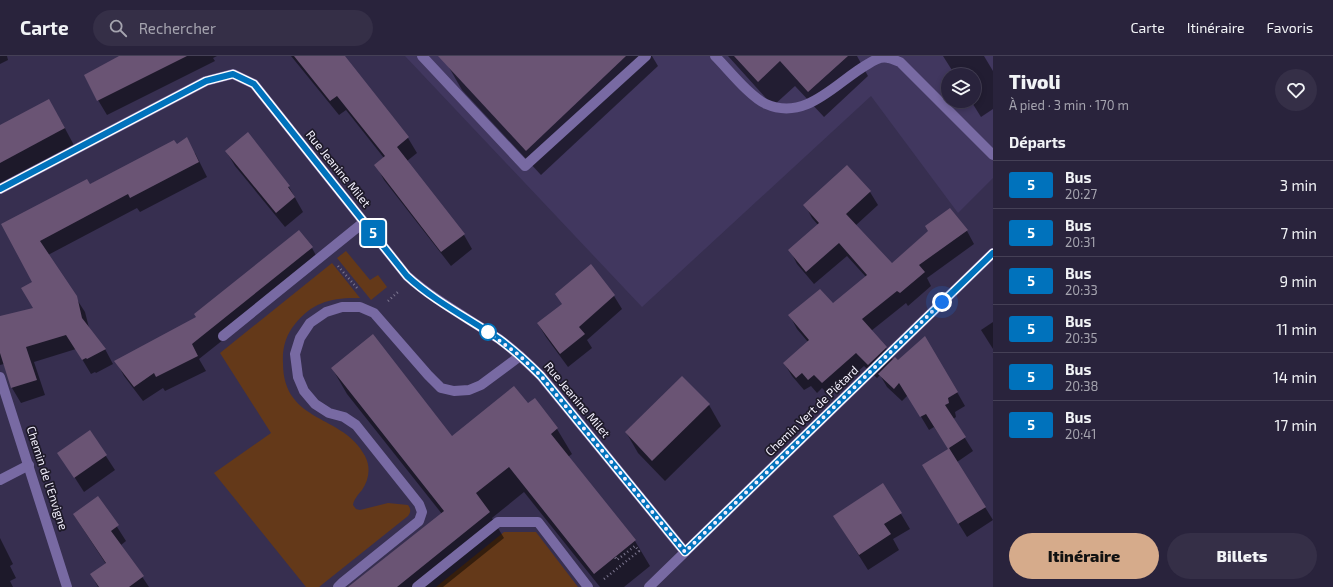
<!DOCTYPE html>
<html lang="fr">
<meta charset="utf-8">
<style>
body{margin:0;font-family:"Exo 2",sans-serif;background:#352f47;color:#f1f3f6;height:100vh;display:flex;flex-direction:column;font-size:15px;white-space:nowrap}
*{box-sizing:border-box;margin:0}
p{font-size:13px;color:#a5a4af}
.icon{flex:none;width:22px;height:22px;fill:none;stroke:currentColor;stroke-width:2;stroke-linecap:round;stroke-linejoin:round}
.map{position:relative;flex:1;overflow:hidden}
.drawer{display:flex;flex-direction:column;background:#29233c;width:340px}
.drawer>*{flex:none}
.badge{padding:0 8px;border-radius:3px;font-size:14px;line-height:26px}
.fabs{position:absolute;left:941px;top:12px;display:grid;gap:8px}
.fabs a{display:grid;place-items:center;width:40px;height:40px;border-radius:50%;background:#29233c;box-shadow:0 2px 6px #0003,0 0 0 1px #454056;font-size:20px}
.you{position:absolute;width:20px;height:20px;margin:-10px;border:3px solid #fff;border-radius:50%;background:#1a73e8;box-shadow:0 0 0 6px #1a73e833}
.map>.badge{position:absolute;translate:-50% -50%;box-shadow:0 0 0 2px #fff}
h2{padding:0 16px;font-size:15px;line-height:36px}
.round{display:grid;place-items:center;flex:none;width:42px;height:42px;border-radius:21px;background:#352f47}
.headline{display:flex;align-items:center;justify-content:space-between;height:68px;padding:0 16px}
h1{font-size:19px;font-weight:800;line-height:30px}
.button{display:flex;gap:8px;margin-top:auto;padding:8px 16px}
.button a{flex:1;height:46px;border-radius:24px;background:#d6ab8b;color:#111;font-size:16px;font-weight:800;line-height:46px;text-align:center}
.button a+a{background:#352f47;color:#f1f3f6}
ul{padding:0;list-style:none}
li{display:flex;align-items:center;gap:12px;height:48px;padding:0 16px;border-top:1px solid #454056}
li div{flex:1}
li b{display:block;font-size:15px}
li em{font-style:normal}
li .badge{min-width:44px;font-weight:700;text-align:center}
header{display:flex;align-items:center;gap:24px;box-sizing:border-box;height:56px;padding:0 20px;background:#29233c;border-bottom:1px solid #454056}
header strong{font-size:19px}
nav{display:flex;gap:22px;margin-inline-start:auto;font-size:14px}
.search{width:280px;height:36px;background:#352f47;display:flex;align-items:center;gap:10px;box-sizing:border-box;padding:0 14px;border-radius:22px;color:#a5a4af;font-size:15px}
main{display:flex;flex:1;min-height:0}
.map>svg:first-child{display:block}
.built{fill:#41375f;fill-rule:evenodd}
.green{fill:#643919}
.shadow{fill:#0007}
.building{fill:#6a5474}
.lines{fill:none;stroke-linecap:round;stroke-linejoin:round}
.path{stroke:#7d7790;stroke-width:2.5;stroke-dasharray:1 3;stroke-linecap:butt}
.lane{stroke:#786aa3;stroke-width:10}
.street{stroke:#786aa3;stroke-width:10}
.line-casing{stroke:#fff;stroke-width:9}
.line{stroke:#0072bc;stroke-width:6}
.walk{stroke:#f3f0fd;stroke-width:4;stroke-dasharray:0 7.2}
.stop-dot{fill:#fff;stroke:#0072bc;stroke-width:2}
.labels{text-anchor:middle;stroke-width:3.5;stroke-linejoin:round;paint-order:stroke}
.street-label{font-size:12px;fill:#f3f0fd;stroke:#1e1a29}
</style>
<header>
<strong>Carte</strong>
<div class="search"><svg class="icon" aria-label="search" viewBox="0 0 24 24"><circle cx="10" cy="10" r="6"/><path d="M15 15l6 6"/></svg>Rechercher</div>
<nav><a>Carte</a><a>Itinéraire</a><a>Favoris</a></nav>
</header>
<main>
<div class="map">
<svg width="993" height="531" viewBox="0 0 993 531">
<rect width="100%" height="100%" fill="#372f50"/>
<path class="built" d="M405,0H993V122L958,157L871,40L642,251ZM948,19H974V45H948Z"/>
<g class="green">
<path d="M346,195L370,224L378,219L387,231L371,244L337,202Z"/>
<path d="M332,207L360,242C333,241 312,246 295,268C286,279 282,292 283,307C283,368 344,358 365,400C371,411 369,424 362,434C358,439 354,443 353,449L356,453L360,454L388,447L408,449C411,453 411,456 408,460L319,531H306L214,417L271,377L220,297Z"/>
<path d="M504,476H536L578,531H436Z"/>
</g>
<g class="shadow">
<path d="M0,0H7L8,4L0,8Z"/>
<path d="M123,0H217L213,2L215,5L107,59L98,44Z"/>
<path d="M291,0L344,1L408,82L417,97L407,105L464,179L472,193L451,210L384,124L376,109L384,102L346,54L339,59Z"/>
<path d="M456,0H652L658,10L541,119L462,34L447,8Z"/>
<path d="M728,0H857L868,20L824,61L795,30L773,50Z"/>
<path d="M943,0H984L993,15V53L981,61L971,45H974V19H955Z"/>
<path d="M61,65L76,93L0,134V70Z"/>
<path d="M247,78L289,131L303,156L285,171L235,110L226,95Z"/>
<path d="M176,89L195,97L207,121L140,156L137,152L48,199L85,256L89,272L105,293L113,308L96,317L95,316L91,318L76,293L34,306L45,339L21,347L12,332L4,308L0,309V261L34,253L33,226L3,168Z"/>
<path d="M870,136L878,149L855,170L892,208L929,175L950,154L967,175L974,188L927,222L931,230L908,250L906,247L871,275L886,292L893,304L898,306L957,336L965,350L955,356L956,361L953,363L973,395L957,406L993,464L967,481L931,423L949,393L934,371L929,374L908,339L902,345L887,331L880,319L877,322L864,310L830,340L822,332L817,337L811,330L804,334L792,320L784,307L808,286L797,273L790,260L833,249L866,221L847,200L814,228L797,208L790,194L818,169L812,162L805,149Z"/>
<path d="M312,192L320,207L199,303L206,315L165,335L163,332L143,345L124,320L116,305L197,262Z"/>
<path d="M614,240L622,253L587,284L592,292L568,311L546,281L538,268Z"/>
<path d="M993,266V293L981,274Z"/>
<path d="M332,312L452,381L528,349L557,373L572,398L568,401L635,485L650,510L624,531H600L524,436L492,462L504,482L443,531H350L442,458L347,338Z"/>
<path d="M709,349L721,370L665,425L638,397L626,376Z"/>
<path d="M90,376L115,414L84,436L59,397Z"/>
<path d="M883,428L910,473L893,483L899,494L868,514L834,460Z"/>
<path d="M98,441L126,485L121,489L149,531H98L91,518L106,508L74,459Z"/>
<path d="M0,482L13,508L10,510L16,522L10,525L13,531H0Z"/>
</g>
<g class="building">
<path d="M119,0H187L97,45L84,19Z"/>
<path d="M294,0H345L409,81L397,91L465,178L441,196L374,109L385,100L337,40L330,45Z"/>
<path d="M438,0H626L526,95Z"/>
<path d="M734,0H848L808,36L780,5L758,26Z"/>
<path d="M49,43L65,72L0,107V69Z"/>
<path d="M248,76L290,130L288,131L295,141L276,157L225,95Z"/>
<path d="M187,81L199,106L130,142L128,138L40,185L77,240L82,262L106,293L87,303L86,302L82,304L66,279L26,291L37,324L11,332L0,297V260L33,252L21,232L32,226L1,168L87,123L90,128L174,84L177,88Z"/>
<path d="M847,109L871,135L846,158L892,207L928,175L925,170L950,152L968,174L919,209L925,216L900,237L897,235L862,263L887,291L868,309L856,297L822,327L814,319L808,324L802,317L796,322L783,307L809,284L788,259L820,233L833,247L867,219L839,187L806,216L788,194L819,167L803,149Z"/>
<path d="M299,174L313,191L192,288L198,300L156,321L154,317L134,331L114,305L196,261L194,258Z"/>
<path d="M591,208L615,239L579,271L585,278L560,298L537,267L562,248L555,238Z"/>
<path d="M373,278L452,380L514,330L528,347L535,342L558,372L551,378L636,484L594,518L509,411L476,437L490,456L397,531H348L444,455L331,312Z"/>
<path d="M925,280L958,336L948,342L949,347L945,349L966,381L949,392L986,451L958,468L922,409L948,393L926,358L920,361L899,327L894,333L878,318L895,301L898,304Z"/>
<path d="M682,320L710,348L652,405L625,376Z"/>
<path d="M90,374L107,399L74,422L57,397Z"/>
<path d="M883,427L902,457L884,468L891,478L859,499L833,460Z"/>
<path d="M98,440L119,469L111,475L144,520L129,531H99L90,518L106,507L73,458Z"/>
</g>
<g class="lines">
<g class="path">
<path d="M338,210L357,232"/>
<path d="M388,245L398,236"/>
<path d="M604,523L639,495L635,490L617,504L615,501"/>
</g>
<g class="lane">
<path d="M422,0L525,110L646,0"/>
<path d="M715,0C728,13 750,41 766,48C807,66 837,25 868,8C874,4 881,0 888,2C892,2 896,5 900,6L993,99"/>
<path d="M223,280L364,166"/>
<path d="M338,531L342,527L419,465L422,456L419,448L356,369L344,361L329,357L315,348L304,335L298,321L295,298L300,282L310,267L326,256L342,251H360L374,257L428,319L441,332L454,335L469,334L481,329L520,300"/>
<path d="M417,531L498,466H538L588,531"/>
</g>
<g class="street">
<path d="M0,133L206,25L233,18L254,28L407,220C435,245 468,262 499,283C514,294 528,307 541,320L685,496"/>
<path d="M0,321L67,531"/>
<path d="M0,424L29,409"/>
<path d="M649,531L993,197"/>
</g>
</g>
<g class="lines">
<g class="line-casing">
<path id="line" d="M0,133L206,25L233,18L254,28L407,220C434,245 468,262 499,283C514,294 528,307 541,320L685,496L993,197"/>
</g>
<use href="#line" class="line"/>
<path class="walk" d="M488,276L520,300L541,320L685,496L942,246"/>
</g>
<circle class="stop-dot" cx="488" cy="276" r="8"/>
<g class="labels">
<g class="street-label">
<text transform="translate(338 113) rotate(51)" y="4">Rue Jeanine Milet</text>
<text transform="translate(577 344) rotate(50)" y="4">Rue Jeanine Milet</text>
<text transform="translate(812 355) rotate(-44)" y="4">Chemin Vert de Piétard</text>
<text transform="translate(47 422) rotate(72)" y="4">Chemin de l'Envigne</text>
</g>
</g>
</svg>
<div class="fabs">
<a><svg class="icon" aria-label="layers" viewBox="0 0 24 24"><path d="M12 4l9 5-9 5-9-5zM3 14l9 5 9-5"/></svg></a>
</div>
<div class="you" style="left:942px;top:246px"></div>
<b class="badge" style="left:373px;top:177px;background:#0072bc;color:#fff">5</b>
</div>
<section class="drawer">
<div class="headline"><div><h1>Tivoli</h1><p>À pied · 3 min · 170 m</p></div><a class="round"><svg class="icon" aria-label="heart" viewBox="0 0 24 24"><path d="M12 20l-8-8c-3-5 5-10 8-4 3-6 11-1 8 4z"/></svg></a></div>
<h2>Départs</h2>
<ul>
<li><span class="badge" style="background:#0072bc;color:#fff">5</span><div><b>Bus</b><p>20:27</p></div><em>3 min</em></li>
<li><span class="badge" style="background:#0072bc;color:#fff">5</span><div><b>Bus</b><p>20:31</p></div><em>7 min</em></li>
<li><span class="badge" style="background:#0072bc;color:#fff">5</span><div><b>Bus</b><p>20:33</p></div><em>9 min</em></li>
<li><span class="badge" style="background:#0072bc;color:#fff">5</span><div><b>Bus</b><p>20:35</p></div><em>11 min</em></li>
<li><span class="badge" style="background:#0072bc;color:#fff">5</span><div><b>Bus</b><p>20:38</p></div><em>14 min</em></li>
<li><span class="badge" style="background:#0072bc;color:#fff">5</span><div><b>Bus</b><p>20:41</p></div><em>17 min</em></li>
</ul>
<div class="button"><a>Itinéraire</a><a>Billets</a></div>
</section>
</main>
